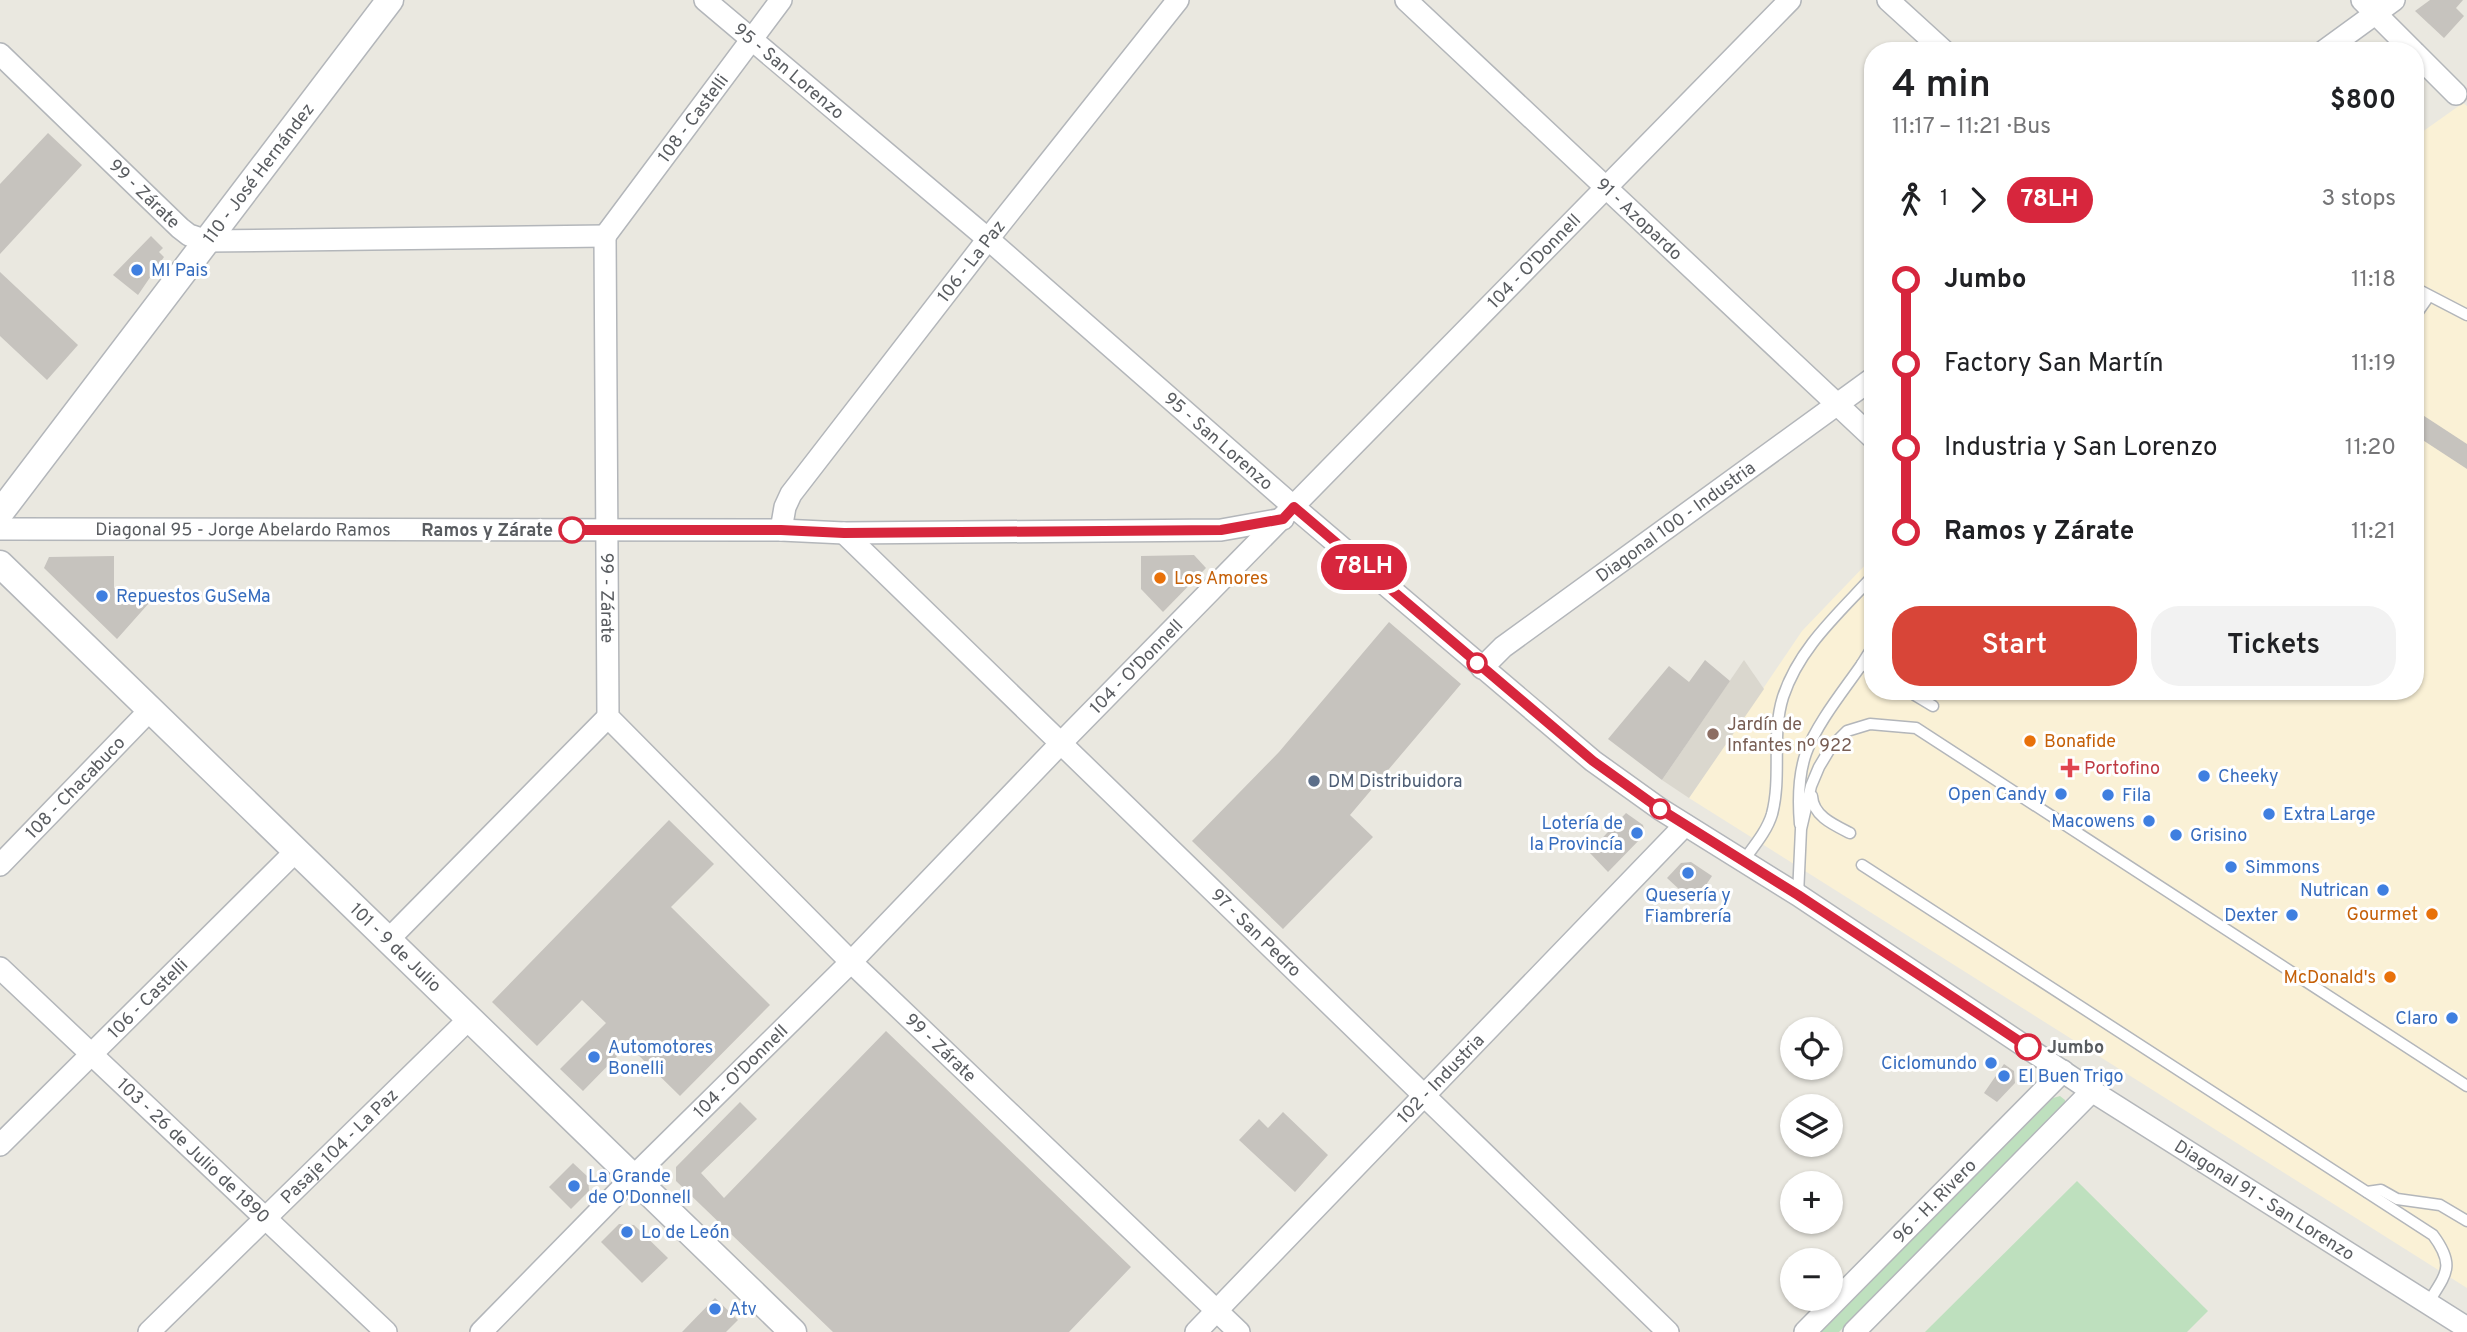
<!DOCTYPE html>
<meta charset="utf-8">
<style>
body{margin:0;font-family:Overpass,sans-serif;background:#f2f2f2;color:#202124;height:100vh;display:flex;flex-direction:column;font-size:26px;white-space:nowrap}
*{box-sizing:border-box;margin:0}
p{font-size:23px;color:#757577}
.icon{flex:none;width:38px;height:38px;fill:none;stroke:currentColor;stroke-width:2;stroke-linecap:round;stroke-linejoin:round}
.map{position:relative;flex:1;overflow:hidden}
.drawer{position:absolute;left:1864px;top:42px;width:560px;height:658px;display:flex;flex-direction:column;background:#fff;border-radius:28px;box-shadow:0 2px 5px #0004}
.drawer>*{flex:none}
.badge{padding:0 14px;border-radius:23px;font-size:24px;line-height:46px}
.buttons{position:absolute;left:1780px;top:1017px;display:grid;gap:14px}
.buttons a{display:grid;place-items:center;width:63px;height:63px;border-radius:50%;background:#fff;box-shadow:0 2px 5px #0004;font-size:35px}
.map>.badge{position:absolute;translate:-50% -50%;box-shadow:0 0 0 4px #fff}
.legs{display:flex;align-items:center;gap:10px;height:77px;padding:0 28px;font-size:23px}
.legs p{margin-inline-start:auto}
.summary{display:flex;align-items:center;justify-content:space-between;height:119px;padding:0 28px}
h1{font-size:38px;font-weight:600;line-height:52px}
.action{display:flex;gap:14px;margin-top:auto;padding:14px 28px}
.action a{flex:1;height:80px;border-radius:28px;background:#d84538;color:#fff;font-size:28px;font-weight:600;line-height:80px;text-align:center}
.action a+a{background:#f2f2f2;color:#202124}
ul{padding:0 28px;list-style:none}
li{display:flex;align-items:center;gap:24px;height:84px;font-size:26px}
li i{display:grid;place-items:center;width:10px;height:100%;margin:0 9px;background:currentColor}
li i::after{content:'';width:18px;height:18px;margin:-9px;border:5px solid;border-radius:50%;background:#fff}
li p{margin-inline-start:auto}
li:first-child i{background:linear-gradient(#0000 50%,currentColor 0)}
li:last-child i{background:linear-gradient(currentColor 50%,#0000 0)}
.map>svg:first-child{display:block}
.commercial{fill:#faf1d6}
.education{fill:#dad7ce}
.green{fill:#bee0be}
.building{fill:#c6c3be}
.lines{fill:none;stroke-linecap:round;stroke-linejoin:round}
.service-casing{stroke:#b3b6ba;stroke-width:13}
.minor-casing{stroke:#b3b6ba;stroke-width:24}
.tertiary-casing{stroke:#b3b6ba;stroke-width:29}
.service{stroke:#fff;stroke-width:10}
.minor{stroke:#fff;stroke-width:21}
.tertiary{stroke:#fff;stroke-width:26}
.line-1-casing{stroke:#fff;stroke-width:16}
.line-1{stroke:#d7263d;stroke-width:10}
.shop-dot{fill:#3f7fe0;stroke:#fff;stroke-width:2.5}
.stop-1-dot{fill:#fff;stroke:#d7263d;stroke-width:3.5}
.food-dot{fill:#e8710a;stroke:#fff;stroke-width:2.5}
.education-dot{fill:#8d6e63;stroke:#fff;stroke-width:2.5}
.health-dot{fill:#e0444e;stroke:#fff;stroke-width:2.5}
.service-dot{fill:#5c6f8a;stroke:#fff;stroke-width:2.5}
.labels{text-anchor:middle;stroke-width:6;stroke-linejoin:round;paint-order:stroke}
.street-label{font-size:18px;fill:#595c60;stroke:#fff}
.shop-label{font-size:18px;fill:#366cbe;stroke:#fff;text-anchor:start}
.stop-label{font-size:18px;font-weight:bold;fill:#595c60;stroke:#fff;text-anchor:end}
.food-label{font-size:18px;fill:#c56008;stroke:#fff;text-anchor:start}
.education-label{font-size:18px;fill:#785e54;stroke:#fff;text-anchor:start}
.health-label{font-size:18px;fill:#be3a42;stroke:#fff;text-anchor:start}
.service-label{font-size:18px;fill:#4e5e75;stroke:#fff;text-anchor:start}
</style>
<div class="map">
<svg width="2467" height="1332" viewBox="0 0 2467 1332">
<rect width="100%" height="100%" fill="#eae8e0"/>
<path class="commercial" d="M2463,103L2467,106V1288L1689,798L1802,631L1872,558V691H2415V137Z"/>
<path class="education" d="M1744,660L1764,689L1689,798L1662,780Z"/>
<g class="green">
<path d="M2060,1096L2065,1100V1105L1839,1332H1821L2053,1098Z"/>
<path d="M2077,1181L2208,1311L2187,1332H1925Z"/>
</g>
<g class="building">
<path d="M2430,0H2463L2456,8L2464,16L2444,38L2415,11Z"/>
<path d="M48,133L82,165L0,254V184Z"/>
<path d="M151,236L163,248L159,252L164,257L138,295L113,275Z"/>
<path d="M0,272L78,345L47,380L0,336Z"/>
<path d="M2415,410L2467,444V469L2415,435Z"/>
<path d="M1194,555L1206,568L1163,612L1141,589V556Z"/>
<path d="M114,556V588L149,603L117,639L44,568L49,557Z"/>
<path d="M1389,622L1461,684L1350,815L1373,837L1283,929L1192,841L1279,752Z"/>
<path d="M1705,660L1730,681L1662,780L1608,739L1669,666L1689,682Z"/>
<path d="M1626,813L1643,825L1645,834L1608,872L1589,852Z"/>
<path d="M669,820L714,864L671,907L770,1005L680,1096L628,1045L583,1091L560,1069L606,1023L582,1000L537,1046L492,1002Z"/>
<path d="M1691,862L1712,876L1694,903L1667,878L1681,863Z"/>
<path d="M886,1031L1131,1267L1069,1332H833L676,1181V1167L740,1102L757,1119L701,1173L724,1198Z"/>
<path d="M2004,1064L2014,1071L2015,1083L1997,1102L1984,1093Z"/>
<path d="M1283,1112L1328,1155L1295,1192L1239,1140L1259,1119L1268,1128Z"/>
<path d="M573,1163L588,1177L589,1191L571,1209L549,1187Z"/>
<path d="M619,1224L634,1225L668,1258L642,1283L601,1242Z"/>
<path d="M715,1298L738,1320L726,1332H682Z"/>
</g>
<g class="lines">
<g class="service-casing">
<g id="service">
<path d="M2415,288L2467,315"/>
<path d="M2415,316L2429,296"/>
<path d="M1862,664L1872,648"/>
<path d="M1908,691L1933,706"/>
<path d="M1812,796C1813,816 1834,825 1850,833"/>
<path d="M1800,824C1798,800 1798,776 1806,753C1817,723 1844,690 1862,664L1872,670"/>
<path d="M1744,860C1754,846 1767,831 1772,814C1782,776 1771,735 1783,697C1799,648 1838,614 1872,577"/>
<path d="M1862,865L2433,1235C2456,1266 2446,1274 2428,1303"/>
<path d="M1798,895L1801,829L1811,786L1819,767L1831,747L1847,731L1870,724L1916,728L2467,1086"/>
<path d="M2367,1192L2381,1190L2397,1199L2440,1205L2467,1221"/>
</g>
</g>
<g class="minor-casing">
<g id="minor">
<path id="s1" d="M705,0L988,239L1294,507L1593,761L1660,809L1798,895L2092,1091L2467,1328"/>
<path id="s2" d="M1406,0L1872,437"/>
<path d="M1888,0L1944,51"/>
<path d="M2362,0L2413,51"/>
<path d="M2324,51L2394,0"/>
<path d="M2415,53L2456,94"/>
<path id="s3" d="M0,54L180,228L189,235L207,241L605,236"/>
<path id="s4" d="M605,236L608,717L851,962L1239,1332"/>
<path id="s5" d="M605,236L781,0"/>
<path id="s6" d="M0,529L781,530L844,533L1221,530L1283,519"/>
<path id="s7" d="M781,530L785,507L791,494L988,239L1178,0"/>
<path id="s8" d="M844,533L1668,1332"/>
<path id="s9" d="M1482,668L1503,647L1872,379"/>
<path id="s10" d="M0,865L151,709"/>
<path d="M389,939L608,717"/>
<path id="s11" d="M0,968L386,1332"/>
<path id="s12" d="M0,1145L296,851"/>
<path id="s13" d="M149,1332L470,1018"/>
<path id="s14" d="M481,1332L633,1177L851,962L1062,742L1790,0"/>
<path id="s15" d="M1196,1332L1685,825"/>
<path id="s16" d="M1805,1332L2063,1071"/>
<path d="M1854,1332L2092,1091"/>
</g>
</g>
<g class="tertiary-casing">
<g id="tertiary">
<path id="s17" d="M0,513L390,0"/>
<path id="s18" d="M0,564L793,1332"/>
</g>
</g>
<use href="#service" class="service"/>
<use href="#minor" class="minor"/>
<use href="#tertiary" class="tertiary"/>
</g>
<g class="lines">
<g class="line-1-casing">
<path id="line-1" d="M572,530H781L844,533L1221,530L1283,519L1294,507L1593,761L1660,809L1798,895L2028,1047"/>
</g>
<use href="#line-1" class="line-1"/>
</g>
<g class="shop-dot">
<circle cx="137" cy="270" r="7"/>
<circle cx="102" cy="596" r="7"/>
<circle cx="2204" cy="776" r="7"/>
<circle cx="2061" cy="794" r="7"/>
<circle cx="2108" cy="795" r="7"/>
<circle cx="2269" cy="814" r="7"/>
<circle cx="2149" cy="821" r="7"/>
<circle cx="1637" cy="833" r="7"/>
<circle cx="2176" cy="835" r="7"/>
<circle cx="2231" cy="867" r="7"/>
<circle cx="1688" cy="873" r="7"/>
<circle cx="2383" cy="890" r="7"/>
<circle cx="2292" cy="915" r="7"/>
<circle cx="2452" cy="1018" r="7"/>
<circle cx="594" cy="1057" r="7"/>
<circle cx="1991" cy="1063" r="7"/>
<circle cx="2004" cy="1076" r="7"/>
<circle cx="574" cy="1186" r="7"/>
<circle cx="627" cy="1232" r="7"/>
<circle cx="715" cy="1309" r="7"/>
</g>
<g class="stop-1-dot">
<circle cx="572" cy="530" r="12"/>
<circle cx="1477" cy="663" r="9"/>
<circle cx="1660" cy="809" r="9"/>
<circle cx="2028" cy="1047" r="12"/>
</g>
<g class="food-dot">
<circle cx="1160" cy="578" r="7"/>
<circle cx="2030" cy="741" r="7"/>
<circle cx="2432" cy="914" r="7"/>
<circle cx="2390" cy="977" r="7"/>
</g>
<circle class="education-dot" cx="1713" cy="734" r="7"/>
<path class="health-dot" d="M2066.5 757.5h7v7h7v7h-7v7h-7v-7h-7v-7h7z"/>
<circle class="service-dot" cx="1314" cy="781" r="7"/>
<g class="labels">
<g class="street-label">
<text dy="6" stroke="none"><textPath href="#s1" startOffset="110">95 - San Lorenzo</textPath></text>
<text dy="6" stroke="none"><textPath href="#s5" startOffset="147">108 - Castelli</textPath></text>
<text dy="6" stroke="none"><textPath href="#s17" startOffset="427">110 - José Hernández</textPath></text>
<text dy="6" stroke="none"><textPath href="#s3" startOffset="201">99 - Zárate</textPath></text>
<text dy="6" stroke="none"><textPath href="#s2" startOffset="320">91 - Azopardo</textPath></text>
<text dy="6" stroke="none"><textPath href="#s7" startOffset="332">106 - La Paz</textPath></text>
<text dy="6" stroke="none"><textPath href="#s14" startOffset="1502">104 - O'Donnell</textPath></text>
<text dy="6" stroke="none"><textPath href="#s1" startOffset="677">95 - San Lorenzo</textPath></text>
<text dy="6" stroke="none"><textPath href="#s9" startOffset="243">Diagonal 100 - Industria</textPath></text>
<text dy="6" stroke="none"><textPath href="#s6" startOffset="243">Diagonal 95 - Jorge Abelardo Ramos</textPath></text>
<text dy="6" stroke="none"><textPath href="#s4" startOffset="362">99 - Zárate</textPath></text>
<text dy="6" stroke="none"><textPath href="#s14" startOffset="934">104 - O'Donnell</textPath></text>
<text dy="6" stroke="none"><textPath href="#s10" startOffset="108">108 - Chacabuco</textPath></text>
<text dy="6" stroke="none"><textPath href="#s8" startOffset="574">97 - San Pedro</textPath></text>
<text dy="6" stroke="none"><textPath href="#s18" startOffset="551">101 - 9 de Julio</textPath></text>
<text dy="6" stroke="none"><textPath href="#s12" startOffset="208">106 - Castelli</textPath></text>
<text dy="6" stroke="none"><textPath href="#s4" startOffset="950">99 - Zárate</textPath></text>
<text dy="6" stroke="none"><textPath href="#s14" startOffset="368">104 - O'Donnell</textPath></text>
<text dy="6" stroke="none"><textPath href="#s15" startOffset="352">102 - Industria</textPath></text>
<text dy="6" stroke="none"><textPath href="#s13" startOffset="266">Pasaje 104 - La Paz</textPath></text>
<text dy="6" stroke="none"><textPath href="#s11" startOffset="266">103 - 26 de Julio de 1890</textPath></text>
<text dy="6" stroke="none"><textPath href="#s1" startOffset="1972">Diagonal 91 - San Lorenzo</textPath></text>
<text dy="6" stroke="none"><textPath href="#s16" startOffset="184">96 - H. Rivero</textPath></text>
</g>
<g class="shop-label">
<text x="151" y="276">MI Pais</text>
<text x="116" y="602">Repuestos GuSeMa</text>
<text x="2218" y="782">Cheeky</text>
<text x="2047" y="800" text-anchor="end">Open Candy</text>
<text x="2122" y="801">Fila</text>
<text x="2283" y="820">Extra Large</text>
<text x="2135" y="827" text-anchor="end">Macowens</text>
<text x="1623" y="829" text-anchor="end">Lotería de<tspan x="1623" dy="21">la Provincía</tspan></text>
<text x="2190" y="841">Grisino</text>
<text x="2245" y="873">Simmons</text>
<text x="2369" y="896" text-anchor="end">Nutrican</text>
<text x="1688" y="901" text-anchor="middle">Quesería y<tspan x="1688" dy="21">Fiambrería</tspan></text>
<text x="2278" y="921" text-anchor="end">Dexter</text>
<text x="2438" y="1024" text-anchor="end">Claro</text>
<text x="608" y="1053">Automotores<tspan x="608" dy="21">Bonelli</tspan></text>
<text x="1977" y="1069" text-anchor="end">Ciclomundo</text>
<text x="2018" y="1082">El Buen Trigo</text>
<text x="588" y="1182">La Grande<tspan x="588" dy="21">de O'Donnell</tspan></text>
<text x="641" y="1238">Lo de León</text>
<text x="729" y="1315">Atv</text>
</g>
<g class="stop-label">
<text x="553" y="536">Ramos y Zárate</text>
<text x="2047" y="1053" text-anchor="start">Jumbo</text>
</g>
<g class="food-label">
<text x="1174" y="584">Los Amores</text>
<text x="2044" y="747">Bonafide</text>
<text x="2418" y="920" text-anchor="end">Gourmet</text>
<text x="2376" y="983" text-anchor="end">McDonald's</text>
</g>
<g class="education-label">
<text x="1727" y="730">Jardín de<tspan x="1727" dy="21">Infantes nº 922</tspan></text>
</g>
<g class="health-label">
<text x="2084" y="774">Portofino</text>
</g>
<g class="service-label">
<text x="1328" y="787">DM Distribuidora</text>
</g>
</g>
</svg>
<div class="buttons">
<a><svg class="icon" aria-label="locate" viewBox="0 0 24 24"><circle cx="12" cy="12" r="6"/><path d="M12 2v4M12 18v4M2 12h4M18 12h4"/></svg></a>
<a><svg class="icon" aria-label="layers" viewBox="0 0 24 24"><path d="M12 4l9 5-9 5-9-5zM3 14l9 5 9-5"/></svg></a>
<a>+</a>
<a>−</a>
</div>
<b class="badge" style="left:1364px;top:567px;background:#d7263d;color:#fff">78LH</b>
<section class="drawer">
<div class="summary"><div><h1>4 min</h1><p>11:17 – 11:21 · Bus</p></div><b>$800</b></div>
<div class="legs"><svg class="icon" aria-label="walk" viewBox="0 0 24 24"><circle cx="13" cy="4" r="2"/><path d="M13 8l-2 6 4 7M11 14l-3 7M7 12l3-4h3l4 4"/></svg>1<svg class="icon" aria-label="forward" viewBox="0 0 24 24"><path d="M9 5l7 7-7 7"/></svg><b class="badge" style="background:#d7263d;color:#fff">78LH</b><p>3 stops</p></div>
<ul>
<li><i style="color:#d7263d"></i><b>Jumbo</b><p>11:18</p></li>
<li><i style="color:#d7263d"></i><span>Factory San Martín</span><p>11:19</p></li>
<li><i style="color:#d7263d"></i><span>Industria y San Lorenzo</span><p>11:20</p></li>
<li><i style="color:#d7263d"></i><b>Ramos y Zárate</b><p>11:21</p></li>
</ul>
<div class="action"><a>Start</a><a>Tickets</a></div>
</section>
</div>
